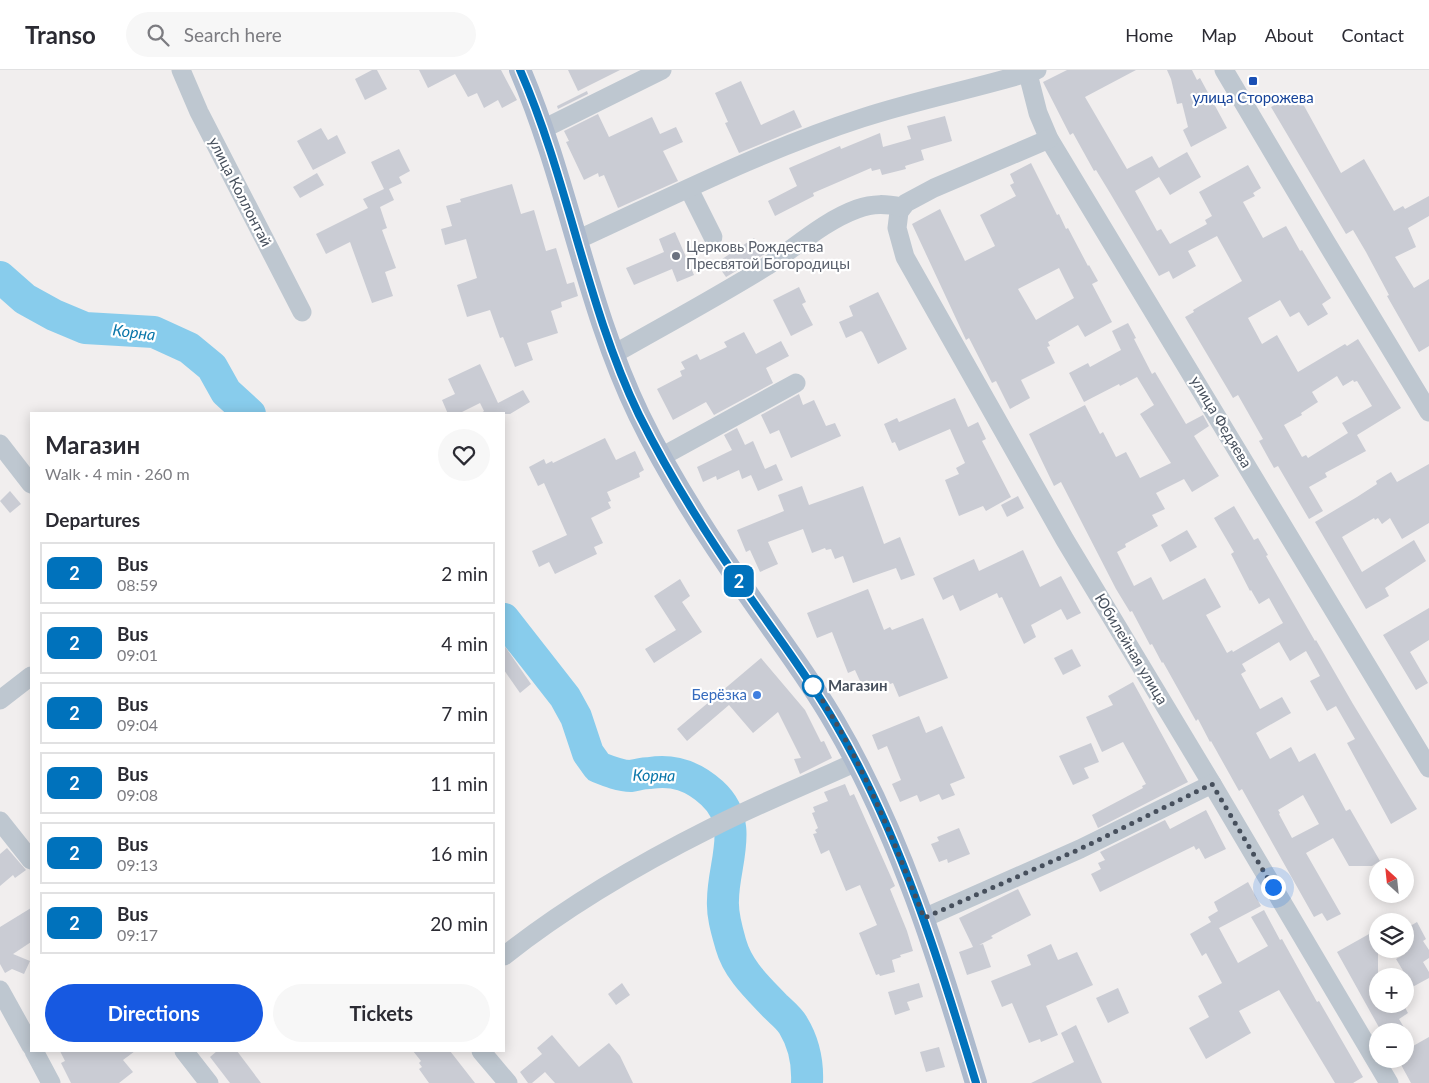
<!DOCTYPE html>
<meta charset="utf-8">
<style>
body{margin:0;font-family:Lato,sans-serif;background:#f7f7f7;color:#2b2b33;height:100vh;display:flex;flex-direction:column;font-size:19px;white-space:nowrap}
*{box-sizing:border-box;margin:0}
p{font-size:16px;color:#7c7c81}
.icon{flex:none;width:28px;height:28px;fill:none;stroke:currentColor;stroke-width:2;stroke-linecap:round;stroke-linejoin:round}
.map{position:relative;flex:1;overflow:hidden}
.details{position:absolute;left:30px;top:342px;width:475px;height:640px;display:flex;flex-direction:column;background:#fff;border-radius:0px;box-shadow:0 2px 12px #0003}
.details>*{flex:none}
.badge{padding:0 10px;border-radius:8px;font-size:18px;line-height:32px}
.needle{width:32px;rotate:333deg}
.fabs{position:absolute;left:1369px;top:788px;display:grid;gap:10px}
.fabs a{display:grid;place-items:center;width:45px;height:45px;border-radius:50%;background:#fff;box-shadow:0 2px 12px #0003;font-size:25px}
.you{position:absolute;width:25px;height:25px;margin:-12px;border:4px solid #fff;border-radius:50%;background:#1a73e8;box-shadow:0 0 0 8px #1a73e833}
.map>.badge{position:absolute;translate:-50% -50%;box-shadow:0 0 0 2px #fff}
h2{padding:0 15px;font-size:19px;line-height:45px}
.round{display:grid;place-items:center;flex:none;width:52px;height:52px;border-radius:26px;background:#f7f7f7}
.overview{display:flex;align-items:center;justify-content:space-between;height:85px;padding:0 15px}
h1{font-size:24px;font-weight:700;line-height:38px}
.action{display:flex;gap:10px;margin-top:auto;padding:10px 15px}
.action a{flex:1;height:58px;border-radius:30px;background:#1759e1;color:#fff;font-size:20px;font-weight:700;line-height:58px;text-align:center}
.action a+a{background:#f7f7f7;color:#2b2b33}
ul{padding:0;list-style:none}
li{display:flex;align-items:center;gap:15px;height:62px;margin:0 10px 8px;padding:0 5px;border:2px solid #e1e1e2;border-radius:0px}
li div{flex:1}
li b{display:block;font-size:19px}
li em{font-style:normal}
li .badge{min-width:55px;font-weight:700;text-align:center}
header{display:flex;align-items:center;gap:30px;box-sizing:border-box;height:70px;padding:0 25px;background:#fff;border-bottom:1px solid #e1e1e2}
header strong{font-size:24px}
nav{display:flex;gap:28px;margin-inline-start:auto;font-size:18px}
.search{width:350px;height:45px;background:#f7f7f7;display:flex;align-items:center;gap:12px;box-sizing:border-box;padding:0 18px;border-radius:28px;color:#7c7c81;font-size:19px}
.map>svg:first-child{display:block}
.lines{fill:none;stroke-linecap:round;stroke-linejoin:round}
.river{stroke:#88ccec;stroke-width:32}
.building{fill:#caccd4;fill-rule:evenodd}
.minor{stroke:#bec7d0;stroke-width:19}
.major{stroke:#adbacd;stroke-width:22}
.line-casing{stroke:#fff;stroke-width:11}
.line{stroke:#0072bc;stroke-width:8}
.walk{stroke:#464f5c;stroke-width:5;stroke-dasharray:0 9}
.transit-dot{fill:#1a4fb4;stroke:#fff;stroke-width:2}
.worship-dot{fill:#6b7280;stroke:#fff;stroke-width:2}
.stop-dot{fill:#fff;stroke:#0072bc;stroke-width:2.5}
.shop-dot{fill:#3f7fe0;stroke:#fff;stroke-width:2}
.labels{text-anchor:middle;stroke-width:4.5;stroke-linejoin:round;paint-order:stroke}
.transit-label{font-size:15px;fill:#164399;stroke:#fff}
.street-label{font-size:15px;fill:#464f5c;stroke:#fff}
.worship-label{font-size:15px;fill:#5b616d;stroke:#fff;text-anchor:start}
.stop-label{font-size:15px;font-weight:bold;fill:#464f5c;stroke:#fff;text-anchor:start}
.shop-label{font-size:15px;fill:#366cbe;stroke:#fff;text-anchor:end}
.water-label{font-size:16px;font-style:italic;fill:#0b77aa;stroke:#fff}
</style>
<header>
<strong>Transo</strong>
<div class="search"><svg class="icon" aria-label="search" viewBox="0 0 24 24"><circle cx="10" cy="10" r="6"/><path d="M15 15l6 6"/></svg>Search here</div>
<nav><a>Home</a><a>Map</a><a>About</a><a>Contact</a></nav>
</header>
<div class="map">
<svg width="1429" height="1013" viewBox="0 0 1429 1013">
<rect width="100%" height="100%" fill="#f1eeee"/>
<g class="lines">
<g class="river">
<path d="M0,207L25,229L54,245L85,258L154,262L189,278L212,297L226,322L250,344"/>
<path d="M504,549L565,627L576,647L588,683L598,697C608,701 620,706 631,706C637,705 643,703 650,703C674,699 693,706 712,723C746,754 723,793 723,830C722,845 727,861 731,875C738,900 758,918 775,936C781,942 789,948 793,955C804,973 808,992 807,1013"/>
</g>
</g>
<g class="building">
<path d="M372,0H377L387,19L365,30L355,9Z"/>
<path d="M419,0H501L517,30L502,38L498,30L484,38L477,23L468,27L455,4L428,18Z"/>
<path d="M568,0H620L578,21Z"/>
<path d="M1067,0H1136L1085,27L1127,99L1152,86L1159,98L1187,82L1201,107L1170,125L1159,107L1135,121L1157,161L1161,159L1170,174L1207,154L1205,150L1212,146L1199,122L1248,95L1261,118L1253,123L1255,126L1243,132L1263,168L1286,156L1300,181L1302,180L1331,228L1322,234L1328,244L1308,256L1299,242L1290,247L1280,230L1248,248L1262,274L1277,265L1298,302L1345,274L1347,276L1358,269L1401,338L1357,365L1366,381L1325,403L1327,407L1309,417L1323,441L1309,449L1278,396L1274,398L1259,371L1263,369L1238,325L1233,328L1185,247L1194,242L1193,240L1242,211L1217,166L1188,181L1196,196L1173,209L1169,201L1159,206L1110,123L1096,100L1094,101L1073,63L1070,65L1043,12ZM1337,306L1343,316L1353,310L1354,312L1357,311L1372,336L1342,353L1348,363L1308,388L1306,385L1302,387L1284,355L1302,345L1301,343L1318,332L1312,322Z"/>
<path d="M1167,0H1192L1197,10L1200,8L1227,58L1191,77L1183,60L1188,57L1182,33L1177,34L1171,9Z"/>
<path d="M741,11L761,55L794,40L802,57L739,83L725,53L728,52L715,23Z"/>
<path d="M587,21L588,24L558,39L557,36Z"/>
<path d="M1297,23L1341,103L1364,89L1394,141L1403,136L1405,139L1429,126V146L1408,158L1416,177L1395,187L1414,218L1429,209V276L1419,282L1387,226L1389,225L1366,182L1353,160L1346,164L1271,37Z"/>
<path d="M598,44L609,67L652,47L660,64L676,57L683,72L663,81L678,111L618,138L604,105L599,107L598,103L584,110L566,72L569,71L564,61Z"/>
<path d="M945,46L952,71L921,80L924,90L905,96L906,99L882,105L880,99L872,101L871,98L813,123L814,126L775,146L768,131L797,116L789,98L840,76L841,79L880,63L883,77L911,69L907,56Z"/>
<path d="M321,58L328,70L337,65L346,83L313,100L297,71Z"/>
<path d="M399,79L410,101L399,107L402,113L389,119L394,130L380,137L387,158L382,160L396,198L385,202L393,226L372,233L350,172L326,184L316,164L368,138L363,129L384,119L371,92Z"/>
<path d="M1031,93L1057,145L1059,144L1066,159L1068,158L1088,196L1089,195L1098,211L1092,214L1112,252L1085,267L1078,255L1048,272L1050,276L1047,277L1055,293L1021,310L1030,328L1010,339L996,311L992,313L969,268L966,270L912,154L940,139L965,191L995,176L980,145L1016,126L1010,115L1014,113L1010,104ZM1059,198L1074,228L1036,250L1018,219Z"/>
<path d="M317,103L324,115L300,128L293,117Z"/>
<path d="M512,114L521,144L534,140L546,181L556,178L567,214L574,212L578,226L561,232L562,237L551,241L558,263L527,273L533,290L515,297L503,267L500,268L490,240L467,247L457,215L477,208L466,169L445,175L441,159L452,156L446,136L461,132L460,129Z"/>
<path d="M675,162L694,205L677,212L672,199L634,215L626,198L664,182L659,169Z"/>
<path d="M754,168L765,184L726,207L716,193Z"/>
<path d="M799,217L806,232L802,234L813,255L791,266L773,230Z"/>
<path d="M878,222L907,279L878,294L863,263L861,261L846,268L839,252L853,246L849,236Z"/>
<path d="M1128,253L1136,268L1134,269L1152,304L1155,302L1186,354L1203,345L1209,356L1194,366L1219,406L1192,422L1184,409L1156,423L1165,439L1152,445L1158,456L1125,474L1126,477L1117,482L1134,516L1151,507L1163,530L1205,508L1221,537L1206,545L1227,583L1232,580L1233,582L1283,553L1269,528L1259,534L1251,520L1250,521L1231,484L1234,482L1214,448L1234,436L1254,470L1258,468L1268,485L1266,486L1315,571L1316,570L1353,634L1417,739L1391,754L1347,673L1355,669L1336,636L1327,641L1310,611L1320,606L1306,581L1290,591L1279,572L1242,594L1246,601L1241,604L1260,639L1282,627L1291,643L1256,663L1270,689L1291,677L1299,692L1315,683L1346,741L1350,739L1380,791L1372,796H1349L1333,768L1306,783L1341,844L1327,851L1322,843L1314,847L1242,719L1239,721L1211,671L1210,672L1198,649L1196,651L1163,592L1162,593L1152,574L1150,575L1132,541L1130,542L1116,519L1061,412L1054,416L1029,364L1085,335L1100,364L1103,362L1116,387L1126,382L1140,408L1171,393L1140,344L1154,335L1137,307L1120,316L1119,314L1084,332L1069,303L1088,293L1090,297L1121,280L1112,261ZM1303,725L1319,754L1292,768L1279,744L1280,743L1278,740Z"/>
<path d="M744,262L756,284L781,271L789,286L766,298L773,313L714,345L706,332L673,350L657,319L682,306L680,301L685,299L681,292L697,284L700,290L727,277L724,272Z"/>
<path d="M480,294L498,333L523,320L530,332L510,344H480L484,341L480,333L458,344H448L442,330L455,324L448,309Z"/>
<path d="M799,324L803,335L814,330L826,356L835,353L841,366L791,388L779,360L770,364L761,345Z"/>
<path d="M955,328L968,357L978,352L986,369L982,371L1011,427L986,441L983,436L959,446L945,410L959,404L956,398L965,393L950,359L899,381L895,372L892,373L884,354L897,348L899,352Z"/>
<path d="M737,358L745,375L753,371L765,399L776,394L783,410L758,421L751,405L742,409L739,400L717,410L716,406L703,412L697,397L732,380L724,365Z"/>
<path d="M605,368L616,390L635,381L644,400L639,403L640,407L607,422L611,431L608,432L611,438L591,448L603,473L594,477L597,484L555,504L549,492L539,497L532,481L567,465L544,413L538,416L529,397L544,389L546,394L552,391L553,393Z"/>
<path d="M1429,394V453L1402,469L1390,448L1382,454L1378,448L1375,450L1374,448L1342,467L1362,502L1414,470L1426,491L1385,518L1389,526L1366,539L1315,452L1357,427L1377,414L1376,411L1391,402L1397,412Z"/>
<path d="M802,416L809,435L863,416L884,474L900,467L915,505L901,510L896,498L853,513L843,486L835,489L831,479L826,480L825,478L812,483L803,459L768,472L778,494L760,502L750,480L746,482L737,460L784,441L778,425Z"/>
<path d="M10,421L21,434L10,443L0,431Z"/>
<path d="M1018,426L1024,438L1007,447L1001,435Z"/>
<path d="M1187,460L1197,477L1170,492L1161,475Z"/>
<path d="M1023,480L1040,517L1061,506L1081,543L1067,550L1061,539L1031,555L1036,567L1024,574L1002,527L999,528L997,523L960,541L953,525L943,530L933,508L974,489L979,501Z"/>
<path d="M680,509L690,526L682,532L702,562L654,593L645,579L676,560L654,526Z"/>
<path d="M868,519L884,560L890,557L892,560L923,548L948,608L899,627L893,613L890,614L889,612L865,622L855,600L848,603L832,562L817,568L807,543Z"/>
<path d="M1429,538V570L1410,582L1428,613L1416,620L1383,565Z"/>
<path d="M504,575L531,614L520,623L504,600Z"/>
<path d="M1072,579L1081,596L1063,605L1054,588Z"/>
<path d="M761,588L805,640L821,672L824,671L832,688L800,704L794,689L801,688L778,642L753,663L729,635L687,671L677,659Z"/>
<path d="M1133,612L1188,712L1098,758L1092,745L1143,718L1142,716L1146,714L1123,672L1102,682L1086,647L1113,635L1108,626Z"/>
<path d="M919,646L926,663L942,656L965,708L950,714L955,725L942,730L939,724L920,732L917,725L900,732L892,714L901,710L887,676L878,680L872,665Z"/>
<path d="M1091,673L1099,692L1084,698L1089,708L1073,715L1059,686Z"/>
<path d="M845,714L850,726L854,724L895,816L890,819L907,861L913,881L900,885L901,887L892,890L895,902L880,906L879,904L876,905L859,863L877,855L860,815L846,821L829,780L821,784L813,764L817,763L815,760L818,758L812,743L815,742L813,737L828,731L824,722Z"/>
<path d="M1206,740L1226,779L1205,789L1199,778L1196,780L1194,776L1100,822L1091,804L1101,799L1098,793L1105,790L1100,782L1165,750L1170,759Z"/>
<path d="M959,758L970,784L948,793L947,789L939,792L931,774L939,771L937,767Z"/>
<path d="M7,778L26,800L15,808L13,805L0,816V784Z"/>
<path d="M1248,812L1261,836L1219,858L1238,893L1268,876L1251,847L1264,840L1280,870L1282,869L1317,932L1319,931L1363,1007L1353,1013H1335L1279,920L1239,941L1251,963L1206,989L1189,958L1209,947L1198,926L1222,913L1206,883L1202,886L1190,864L1211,852L1208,847L1218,841L1214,832Z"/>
<path d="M1018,819L1031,845L991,866L993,868L979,875L983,874L991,897L967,905L959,882L973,877L959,848Z"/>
<path d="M31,838V872L13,884L30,891L24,904L12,899L5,903L0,894V857Z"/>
<path d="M1417,852L1426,869L1423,871L1429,880V888L1423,892L1429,902V908L1405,921V904L1396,889L1405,884V859Z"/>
<path d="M1378,859V934H1403L1408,943L1399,949L1406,961H1381L1337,882Z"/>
<path d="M1051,874L1058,890L1077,882L1093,915L1046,936L1058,965L1041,972L1040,969L1029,973L1012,933L1002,937L991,911L1031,895L1027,885Z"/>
<path d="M622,913L630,925L616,935L608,924Z"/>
<path d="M919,913L923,927L907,932L910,940L895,945L888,922Z"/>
<path d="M1118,918L1129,943L1108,953L1096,928Z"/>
<path d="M1076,955L1102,1013H1031L1074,992L1061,963Z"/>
<path d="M552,965L579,997L609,973L620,986L633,1013H555L545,1002L532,1013H528L520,1002L542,984L537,978Z"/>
<path d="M1429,967V1013H1411L1399,991L1409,986L1406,980Z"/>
<path d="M939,977L945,997L926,1002L920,982Z"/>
<path d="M60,981H135L123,990L133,1002L119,1013H71L61,993L65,991Z"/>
<path d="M217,981H237L261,1013H230L210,987Z"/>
<path d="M413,981H450L475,1013H429L419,999L422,997L419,993L421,991Z"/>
</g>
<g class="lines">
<g class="minor">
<path d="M181,0L199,42L302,242"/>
<path d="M1027,0L1038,43L1049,69L1429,698"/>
<path d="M1224,0L1326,172L1429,342"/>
<path d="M543,59L662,0"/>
<path d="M1049,69L934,118L906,133L899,142L897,158L905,187L1065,470L1212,714L1389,1013"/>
<path d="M689,119L713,167"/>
<path d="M577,170C671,127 763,80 862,48C920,29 979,18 1037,0"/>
<path d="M614,284C665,255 717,227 767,196C796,177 824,151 857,139C874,133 886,134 902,137"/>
<path d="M0,374L31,414"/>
<path d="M661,387L796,313"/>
<path d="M0,630L31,606"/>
<path d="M0,751L31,790"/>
<path d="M924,848L1080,779L1212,714"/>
<path d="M504,886C567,836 639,794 711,758C758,734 808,714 856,692"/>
<path d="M0,920L31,976"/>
<path d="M34,981L51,1013"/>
<path d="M184,981L209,1013"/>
<path d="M481,981L508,1013"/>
</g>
<path class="major" d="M520,0C568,112 586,235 639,345C670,409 709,469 750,527C779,569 810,609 835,653C900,764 939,890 976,1013"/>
</g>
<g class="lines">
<g class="line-casing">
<path id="line" d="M520,0C569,112 586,235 639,345C671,409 709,469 750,527C779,569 810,609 835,653C900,764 939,890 976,1013"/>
</g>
<use href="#line" class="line"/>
<path class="walk" d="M813,616C861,687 893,769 924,848L1080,779L1212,714L1273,817"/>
</g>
<rect class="transit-dot" x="1248" y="6" width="10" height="10" rx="2.5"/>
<circle class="worship-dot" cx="676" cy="186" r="5"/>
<circle class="stop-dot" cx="813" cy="616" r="10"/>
<circle class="shop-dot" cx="757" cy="625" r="5"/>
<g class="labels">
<g class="transit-label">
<text x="1253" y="33">улица Сторожева</text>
</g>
<g class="street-label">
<text transform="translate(240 122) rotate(63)" y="5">улица Коллонтай</text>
<text transform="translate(1221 352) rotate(59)" y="5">улица Федяева</text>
<text transform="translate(1131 579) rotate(59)" y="5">Юбилейная улица</text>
</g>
<g class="worship-label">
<text x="686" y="182">Церковь Рождества<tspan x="686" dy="17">Пресвятой Богородицы</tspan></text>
</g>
<g class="stop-label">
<text x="828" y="621">Магазин</text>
</g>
<g class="shop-label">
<text x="747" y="630">Берёзка</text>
</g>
<g class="water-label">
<text transform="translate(134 262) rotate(7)" y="6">Корна</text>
<text transform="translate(654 705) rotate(1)" y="6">Корна</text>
</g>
</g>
</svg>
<div class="fabs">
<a><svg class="needle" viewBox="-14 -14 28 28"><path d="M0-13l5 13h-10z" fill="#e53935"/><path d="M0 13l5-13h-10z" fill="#7c7c81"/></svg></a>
<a><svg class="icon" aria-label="layers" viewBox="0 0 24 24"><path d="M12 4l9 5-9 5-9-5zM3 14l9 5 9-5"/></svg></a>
<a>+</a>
<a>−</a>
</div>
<div class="you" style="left:1273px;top:817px"></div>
<b class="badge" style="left:739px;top:511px;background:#0072bc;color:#fff">2</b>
<section class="details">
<div class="overview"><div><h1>Магазин</h1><p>Walk · 4 min · 260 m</p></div><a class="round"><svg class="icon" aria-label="heart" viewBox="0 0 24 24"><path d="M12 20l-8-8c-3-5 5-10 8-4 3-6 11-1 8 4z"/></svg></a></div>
<h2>Departures</h2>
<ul>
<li><span class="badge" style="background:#0072bc;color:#fff">2</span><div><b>Bus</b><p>08:59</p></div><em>2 min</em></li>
<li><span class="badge" style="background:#0072bc;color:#fff">2</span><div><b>Bus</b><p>09:01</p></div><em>4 min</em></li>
<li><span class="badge" style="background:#0072bc;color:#fff">2</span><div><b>Bus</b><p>09:04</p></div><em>7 min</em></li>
<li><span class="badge" style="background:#0072bc;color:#fff">2</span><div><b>Bus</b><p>09:08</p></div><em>11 min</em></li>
<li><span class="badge" style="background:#0072bc;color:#fff">2</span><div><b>Bus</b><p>09:13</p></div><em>16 min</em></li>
<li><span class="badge" style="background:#0072bc;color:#fff">2</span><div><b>Bus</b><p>09:17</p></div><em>20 min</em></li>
</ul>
<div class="action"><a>Directions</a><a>Tickets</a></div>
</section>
</div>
